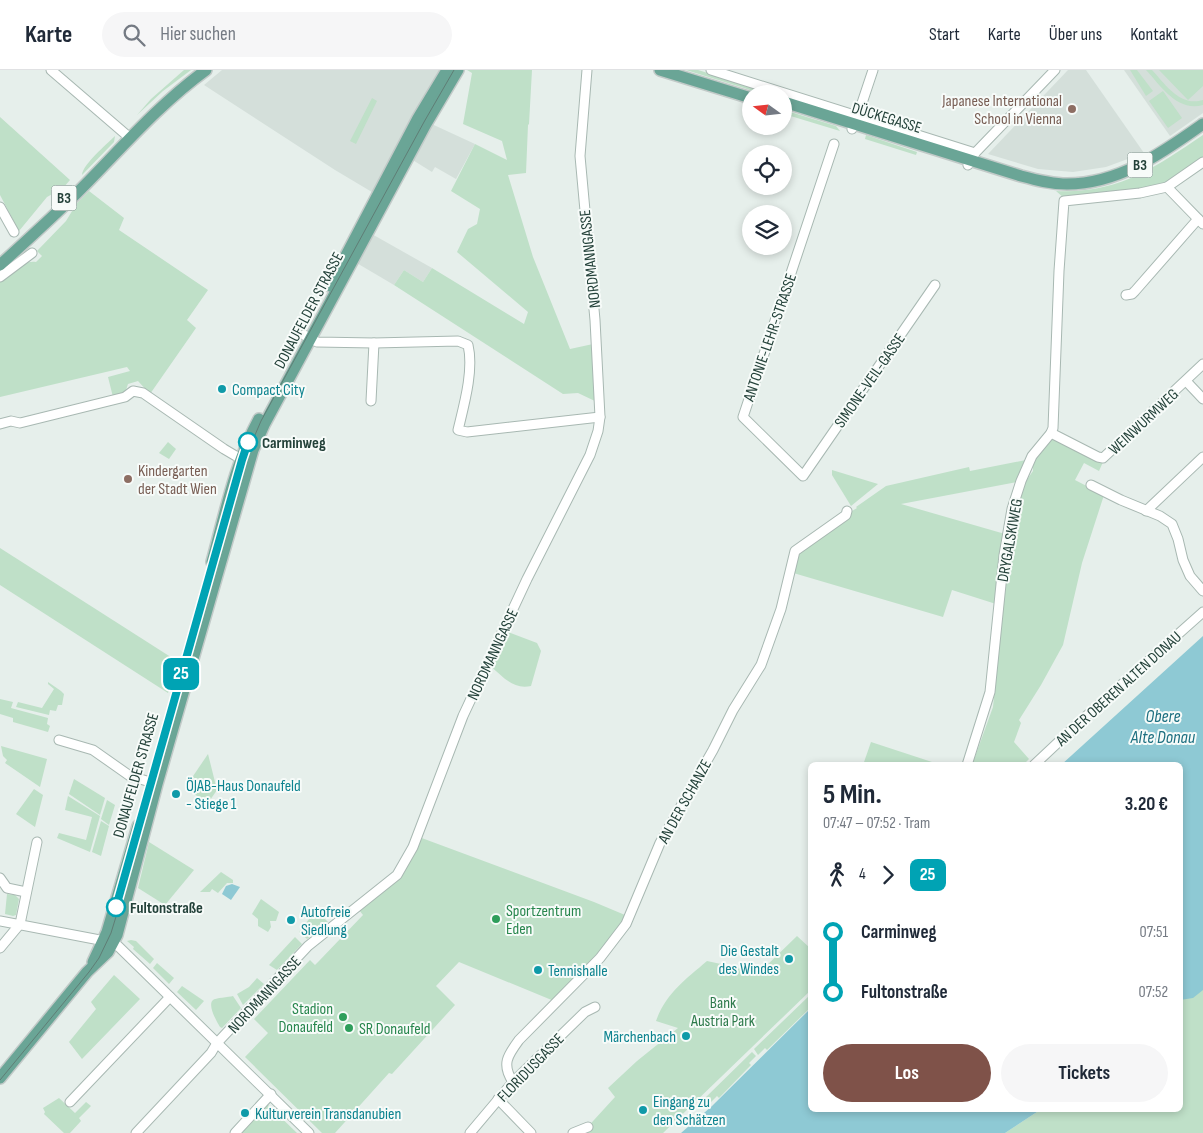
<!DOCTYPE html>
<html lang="de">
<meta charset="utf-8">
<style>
body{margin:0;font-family:"Sofia Sans Condensed",sans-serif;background:#f6f6f7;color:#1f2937;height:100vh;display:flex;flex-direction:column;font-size:19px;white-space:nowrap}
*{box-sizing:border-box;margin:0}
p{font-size:16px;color:#747a83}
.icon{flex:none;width:28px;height:28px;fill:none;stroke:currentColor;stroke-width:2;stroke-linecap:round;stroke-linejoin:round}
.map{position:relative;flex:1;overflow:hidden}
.drawer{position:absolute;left:808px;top:692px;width:375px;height:350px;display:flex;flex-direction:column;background:#fff;border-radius:8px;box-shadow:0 2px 8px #0003}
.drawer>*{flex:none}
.badge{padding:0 10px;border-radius:8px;font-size:18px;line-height:32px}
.needle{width:32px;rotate:285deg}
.controls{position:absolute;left:742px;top:15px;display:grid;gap:10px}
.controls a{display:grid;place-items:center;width:50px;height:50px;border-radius:50%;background:#fff;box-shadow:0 2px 8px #0003;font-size:25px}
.map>.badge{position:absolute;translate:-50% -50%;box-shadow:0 0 0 2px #fff}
.legs{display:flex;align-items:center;gap:8px;height:55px;padding:0 15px;font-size:16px}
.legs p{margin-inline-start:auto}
.summary{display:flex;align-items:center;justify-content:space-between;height:85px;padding:0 15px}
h1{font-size:28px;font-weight:700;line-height:38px}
.cta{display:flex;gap:10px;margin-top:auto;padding:10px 15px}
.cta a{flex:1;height:58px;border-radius:30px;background:#7f5249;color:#fff;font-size:20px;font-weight:700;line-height:58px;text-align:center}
.cta a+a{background:#f6f6f7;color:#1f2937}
ul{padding:0 15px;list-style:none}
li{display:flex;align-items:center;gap:18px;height:60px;font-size:19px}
li i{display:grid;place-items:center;width:8px;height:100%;margin:0 6px;background:currentColor}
li i::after{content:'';width:12px;height:12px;margin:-6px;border:4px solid;border-radius:50%;background:#fff}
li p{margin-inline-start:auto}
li:first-child i{background:linear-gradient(#0000 50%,currentColor 0)}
li:last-child i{background:linear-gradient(currentColor 50%,#0000 0)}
header{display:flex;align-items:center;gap:30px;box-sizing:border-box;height:70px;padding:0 25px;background:#fff;border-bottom:1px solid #e0e1e3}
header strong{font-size:24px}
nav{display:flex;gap:28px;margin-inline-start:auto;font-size:18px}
.search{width:350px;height:45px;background:#f6f6f7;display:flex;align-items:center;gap:12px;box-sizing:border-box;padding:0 18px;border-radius:28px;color:#747a83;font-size:19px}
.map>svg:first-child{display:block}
.built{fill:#d4dfda}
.green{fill:#bfe0c8}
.water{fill:#8ec9d4}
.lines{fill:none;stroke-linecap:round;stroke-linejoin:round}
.minor-casing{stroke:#a8b8b2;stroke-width:11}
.major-casing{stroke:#c2cac8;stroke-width:14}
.minor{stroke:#fff;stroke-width:9}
.major{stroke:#6aa596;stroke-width:11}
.tram{stroke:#5f7d75;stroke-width:1}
.line-1-casing{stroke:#fff;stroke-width:11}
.line-1{stroke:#00a3b4;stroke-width:8}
.education-dot{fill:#8d6e63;stroke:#f7fbf9;stroke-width:2}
.culture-dot{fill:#0f9aa8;stroke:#f7fbf9;stroke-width:2}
.stop-1-dot{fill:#fff;stroke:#00a3b4;stroke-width:2.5}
.leisure-dot{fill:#2e9e5b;stroke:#f7fbf9;stroke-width:2}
.labels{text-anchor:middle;stroke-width:4;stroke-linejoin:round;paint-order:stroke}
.shield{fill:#f7fbf9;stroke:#637a73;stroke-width:1}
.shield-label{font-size:15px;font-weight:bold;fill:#24423a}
.education-label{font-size:16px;fill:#785e54;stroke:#f7fbf9;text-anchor:end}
.street-label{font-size:16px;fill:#24423a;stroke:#f7fbf9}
.culture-label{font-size:16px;fill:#0d838f;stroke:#f7fbf9;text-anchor:start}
.stop-label{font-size:16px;font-weight:bold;fill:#24423a;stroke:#f7fbf9;text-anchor:start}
.leisure-label{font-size:16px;fill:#27864d;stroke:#f7fbf9;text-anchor:start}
.park-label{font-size:16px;fill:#2d7a4b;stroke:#f7fbf9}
.water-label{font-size:18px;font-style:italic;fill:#1c6f80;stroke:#f7fbf9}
</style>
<header>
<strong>Karte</strong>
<div class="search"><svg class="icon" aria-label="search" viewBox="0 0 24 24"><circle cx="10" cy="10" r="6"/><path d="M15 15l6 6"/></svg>Hier suchen</div>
<nav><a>Start</a><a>Karte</a><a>Über uns</a><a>Kontakt</a></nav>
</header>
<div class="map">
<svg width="1203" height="1063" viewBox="0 0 1203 1063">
<rect width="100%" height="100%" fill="#e6efeb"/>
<g class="built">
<path d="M222,0H447L423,50L475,74L456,109L435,97L432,102L411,89L387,131L335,100L204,15Z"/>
<path d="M1068,0H1086L1144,83L1106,97L1073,102L1038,99L988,84Z"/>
<path d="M1124,0H1203V43L1170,66Z"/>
<path d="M370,163L432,198L423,212L404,200L394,215L355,192Z"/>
</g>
<g class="green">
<path d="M184,0H191L163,21L137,45L151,29Z"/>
<path d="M467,0H532L529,54L528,55L526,103L508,105L533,187L570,279L593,274L597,332L578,323L563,324L394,215L404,200L423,212L432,198L524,254L528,242L457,182L468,159L477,154L480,139L451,121L475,74L507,90L502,71L463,54L472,3Z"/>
<path d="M686,0H698L775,24H763Z"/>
<path d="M1130,0H1137L1153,21L1146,26Z"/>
<path d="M1146,0H1152C1166,15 1180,37 1203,30V35C1177,42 1161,16 1146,0Z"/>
<path d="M1159,0H1203V16L1188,30Z"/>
<path d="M1163,21L1182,48L1168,58L1149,31Z"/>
<path d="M372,28L377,31L356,74L350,71Z"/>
<path d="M784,40L836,56L840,61L784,44Z"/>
<path d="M0,47L70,110L63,118L47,127L19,161L0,125Z"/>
<path d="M866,65L917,82L916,85L865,69Z"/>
<path d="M1203,65V88L1165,113L1155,117L1064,128L1056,121C1118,124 1154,98 1203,65Z"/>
<path d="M115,66L114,72L82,105C83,94 106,75 115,66Z"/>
<path d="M89,121L124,148L119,160L208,220L187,250L196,258L150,324L138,311L128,314L125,323L113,327L108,307L130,301L127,297L0,327V212C10,203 22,190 36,192L42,186L37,181L66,151L77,133Z"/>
<path d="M1056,369L1103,392L1099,401L1084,393L1075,410L1104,425L1082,493L1063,575L1041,615L1019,650L1021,653L1014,672L1029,689L1023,695H972L993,637L1012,450L1023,415L1033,401V393L1051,370Z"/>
<path d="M168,372L176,379L169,389L159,383Z"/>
<path d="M1026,390L1017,412L901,434L1005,464L996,534L952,520L943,547L790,502L795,481L847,441H852L857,438L856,437L886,416L969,397L970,401Z"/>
<path d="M832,400L878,414L851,436L832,405Z"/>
<path d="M0,478L177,591L168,623L0,515Z"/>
<path d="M503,560L537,573L541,581L531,616C512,620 503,606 489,595Z"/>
<path d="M48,612L61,621L64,624L62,635H58L56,641L50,640L49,645L16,637L18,632L42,638L54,619L48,614Z"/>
<path d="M0,629L13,632L11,638L48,648L47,654L50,656L48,662L13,652V648L0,644Z"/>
<path d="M871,672L932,692L931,695H863Z"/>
<path d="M1,676L47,689L40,717L5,693L7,690L3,686Z"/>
<path d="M208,684L217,720L208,733L185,718Z"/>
<path d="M74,709L105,728L100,745L69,724Z"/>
<path d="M34,719L43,725L35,757L16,744Z"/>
<path d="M68,726L100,746L90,782L57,768L59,763L86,770L92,747L65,740Z"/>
<path d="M107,730L115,735L109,755L101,749Z"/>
<path d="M1203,737V1063H1005L1040,1040H1180V757Z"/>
<path d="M101,751L109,756L101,786L92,782Z"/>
<path d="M419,767L594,832L625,845L621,854L593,892L589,893L587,897L554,931L459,892L436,916L455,935L392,1004L389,1003L335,1063H322L245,987L268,963L254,949L310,890L315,895L319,891L363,845L359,840L400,807Z"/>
<path d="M149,772L194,800L165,835L138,818Z"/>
<path d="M221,802L233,810V813H227L218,823L212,819L210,822H200Z"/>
<path d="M7,824L15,825L19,829L16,845L13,846L5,844Z"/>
<path d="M261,829L279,842L276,851H270L271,857L268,862L258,856V849L252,844Z"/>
<path d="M316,840L328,852L307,869L299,862Z"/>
<path d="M797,866L810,878V921L663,1063H581L583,1062L615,1027L608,1018L637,991L678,958L656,951C666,923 685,910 707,891L758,902L763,899Z"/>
<path d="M295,867L302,874L277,900L269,895Z"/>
<path d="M131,870L136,871L154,889L150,894L133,879L134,877L127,871Z"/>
<path d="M157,893L174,908L169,914L153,898Z"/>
<path d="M114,905L140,929L82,989L69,972L96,939L91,932Z"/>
<path d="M257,908L264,914L243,935L237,924L249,917Z"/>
<path d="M182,916L204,931L196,940L177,922Z"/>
<path d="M810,925V934L808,936L810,938L767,980L765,978L758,985L754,979Z"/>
<path d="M233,926L241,938L222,958L220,957C217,952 207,935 213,930C215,928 229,927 233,926Z"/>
<path d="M752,982L756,986L749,993L751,995L719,1028L717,1026L710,1033L705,1028Z"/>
<path d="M59,1028L75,1043L86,1032L91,1036L79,1048L81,1051L70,1063H64L44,1044L45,1042L43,1038Z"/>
<path d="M267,1034L297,1063H238Z"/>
</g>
<g class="water">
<path d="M1203,566V920L1193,928L1180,930V695H1061Z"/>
<path d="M232,814L240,817L231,830L222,824L226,816Z"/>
<path d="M810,939V1040H1040L1005,1063H681L712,1036Z"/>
</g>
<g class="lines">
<g class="minor-casing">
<g id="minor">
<path d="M51,0L130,68"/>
<path d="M711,0L975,83"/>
<path d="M852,59L858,45L873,0"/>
<path d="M834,74L743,347L803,406L935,215"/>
<path d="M968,95L975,83L1055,0"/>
<path d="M1167,117L1203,154"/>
<path d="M0,137L14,162"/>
<path d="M0,207L32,183"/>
<path d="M1126,225L1132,224L1135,221L1198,149"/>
<path d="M304,265L317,272L374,273L458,271L468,275C474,300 464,335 458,360L467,362L600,347"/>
<path d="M1186,311L1203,329"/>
<path d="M371,331L374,273"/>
<path d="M0,354L11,351L20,353L125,327L133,321L143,323L224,379L246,392"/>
<path d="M1051,363L1098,387L1103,388L1203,294"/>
<path d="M1091,415L1121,430L1160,446L1172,454L1178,469L1183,490L1190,506L1203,521"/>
<path d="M1146,441L1203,387"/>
<path d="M59,670L93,680L130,706L157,714"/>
<path d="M967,695L990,622L1004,485L1012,439L1021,411L1032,386L1051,363L1053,358L1059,201L1064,131L1140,123L1167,117L1203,92"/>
<path d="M1034,695L1084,648L1203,542"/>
<path d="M0,808L7,818L26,822"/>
<path d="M0,851L105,871L118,876L309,1063"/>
<path d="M0,878L20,854L37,772"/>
<path d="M513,1012C501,994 508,985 519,970L600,888L626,854L660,773L713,680L733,640L761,595L781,539L795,481L846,445L847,441"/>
<path d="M498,1029L531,1063"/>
<path d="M70,1032L170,927"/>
<path d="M136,1063L211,983L217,973L308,876L397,805L413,777L463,646L527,509L590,385L598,361L600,347L595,250L580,86L587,0"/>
<path d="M235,1063L271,1024"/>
<path d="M470,1063L513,1012L585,942L595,937"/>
<path d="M573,1063L588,1057"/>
</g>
</g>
<g class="major-casing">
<g id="major">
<path d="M660,0L751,28"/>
<path d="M784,32L1021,106C1036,110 1051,114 1067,114C1119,114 1162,83 1203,54"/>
<path d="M0,195C23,174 47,152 70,130C115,86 155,37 206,0"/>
<path d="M330,216L418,48L447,0"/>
<path d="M212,492C225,444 235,393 259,349"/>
<path d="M93,892L107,862L138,756"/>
<path d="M0,1008L87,902L108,882L117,865L157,714L253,380L264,355L426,54L458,0"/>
</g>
</g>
<use href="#minor" class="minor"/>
<use href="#major" class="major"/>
<path class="tram" d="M0,1010L89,902L99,888L111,863L122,827L241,402L252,372L261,351L424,52L454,0"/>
</g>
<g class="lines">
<g class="line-1-casing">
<path id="line-1" d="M116,837L242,390L248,372"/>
</g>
<use href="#line-1" class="line-1"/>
</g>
<g class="education-dot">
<circle cx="1072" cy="39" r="5"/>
<circle cx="128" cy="409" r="5"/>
</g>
<g class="culture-dot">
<circle cx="222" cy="319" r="5"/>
<circle cx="176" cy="724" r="5"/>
<circle cx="291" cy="850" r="5"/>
<circle cx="789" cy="889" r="5"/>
<circle cx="538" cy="900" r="5"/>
<circle cx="686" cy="966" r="5"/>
<circle cx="643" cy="1040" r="5"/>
<circle cx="245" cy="1043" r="5"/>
</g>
<g class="stop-1-dot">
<circle cx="248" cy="372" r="9"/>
<circle cx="116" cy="837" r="9"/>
</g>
<g class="leisure-dot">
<circle cx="496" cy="849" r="5"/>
<circle cx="343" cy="947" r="5"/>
<circle cx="349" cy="958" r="5"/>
</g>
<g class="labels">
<g class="shield">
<rect x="1127.5" y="82.5" width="25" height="25" rx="4"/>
<rect x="51.5" y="115.5" width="25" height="25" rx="4"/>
</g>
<g class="shield-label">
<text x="1140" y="100">B3</text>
<text x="64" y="133">B3</text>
</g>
<g class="education-label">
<text x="1062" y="36">Japanese International<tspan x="1062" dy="18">School in Vienna</tspan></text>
<text x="138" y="406" text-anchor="start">Kindergarten<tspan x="138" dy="18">der Stadt Wien</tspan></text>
</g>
<g class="street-label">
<text transform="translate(887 47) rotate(17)" y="6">DÜCKEGASSE</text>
<text transform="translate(589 189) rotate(-96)" y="6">NORDMANNGASSE</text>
<text transform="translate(308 240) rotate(-62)" y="6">DONAUFELDER STRASSE</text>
<text transform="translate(769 267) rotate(-71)" y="6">ANTONIE-LEHR-STRASSE</text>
<text transform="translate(869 310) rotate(-55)" y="6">SIMONE-VEIL-GASSE</text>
<text transform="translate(1143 351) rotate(-43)" y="6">WEINWURMWEG</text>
<text transform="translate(1009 470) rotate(-80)" y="6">DRYGALSKIWEG</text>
<text transform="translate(492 584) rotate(-65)" y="6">NORDMANNGASSE</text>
<text transform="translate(1118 618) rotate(-42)" y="6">AN DER OBEREN ALTEN DONAU</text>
<text transform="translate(135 705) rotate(-74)" y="6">DONAUFELDER STRASSE</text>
<text transform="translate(684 731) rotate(-61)" y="6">AN DER SCHANZE</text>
<text transform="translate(264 924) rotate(-47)" y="6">NORDMANNGASSE</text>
<text transform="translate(530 997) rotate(-46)" y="6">FLORIDUSGASSE</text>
</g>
<g class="culture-label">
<text x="232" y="325">Compact City</text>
<text x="186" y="721">ÖJAB-Haus Donaufeld<tspan x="186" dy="18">- Stiege 1</tspan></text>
<text x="301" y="847">Autofreie<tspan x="301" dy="18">Siedlung</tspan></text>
<text x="779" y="886" text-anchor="end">Die Gestalt<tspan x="779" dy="18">des Windes</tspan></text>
<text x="548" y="906">Tennishalle</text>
<text x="676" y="972" text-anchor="end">Märchenbach</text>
<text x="653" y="1037">Eingang zu<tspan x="653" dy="18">den Schätzen</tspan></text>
<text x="255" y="1049">Kulturverein Transdanubien</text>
</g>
<g class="stop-label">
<text x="262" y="378">Carminweg</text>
<text x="130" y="843">Fultonstraße</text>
</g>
<g class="leisure-label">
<text x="506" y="846">Sportzentrum<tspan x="506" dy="18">Eden</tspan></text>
<text x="333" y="944" text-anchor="end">Stadion<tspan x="333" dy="18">Donaufeld</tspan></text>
<text x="359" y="964">SR Donaufeld</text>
</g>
<g class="park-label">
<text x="723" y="938">Bank<tspan x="723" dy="18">Austria Park</tspan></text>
</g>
<g class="water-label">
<text x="1163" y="652">Obere<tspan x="1163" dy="21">Alte Donau</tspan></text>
</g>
</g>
</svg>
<div class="controls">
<a><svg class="needle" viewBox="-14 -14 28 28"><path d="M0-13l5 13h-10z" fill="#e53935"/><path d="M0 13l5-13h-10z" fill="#747a83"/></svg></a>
<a><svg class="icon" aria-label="locate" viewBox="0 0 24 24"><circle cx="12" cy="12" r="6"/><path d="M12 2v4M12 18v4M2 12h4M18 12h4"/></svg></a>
<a><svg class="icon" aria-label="layers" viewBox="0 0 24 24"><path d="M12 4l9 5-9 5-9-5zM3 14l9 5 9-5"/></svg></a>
</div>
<b class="badge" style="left:181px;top:604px;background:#00a3b4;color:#fff">25</b>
<section class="drawer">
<div class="summary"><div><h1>5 Min.</h1><p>07:47 – 07:52 · Tram</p></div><b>3.20 €</b></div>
<div class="legs"><svg class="icon" aria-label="walk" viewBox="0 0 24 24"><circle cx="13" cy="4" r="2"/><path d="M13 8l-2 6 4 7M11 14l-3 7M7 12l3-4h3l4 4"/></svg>4<svg class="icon" aria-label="forward" viewBox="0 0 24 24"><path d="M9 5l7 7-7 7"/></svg><b class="badge" style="background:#00a3b4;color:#fff">25</b></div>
<ul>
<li><i style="color:#00a3b4"></i><b>Carminweg</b><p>07:51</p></li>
<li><i style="color:#00a3b4"></i><b>Fultonstraße</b><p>07:52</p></li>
</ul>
<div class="cta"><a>Los</a><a>Tickets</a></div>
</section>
</div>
